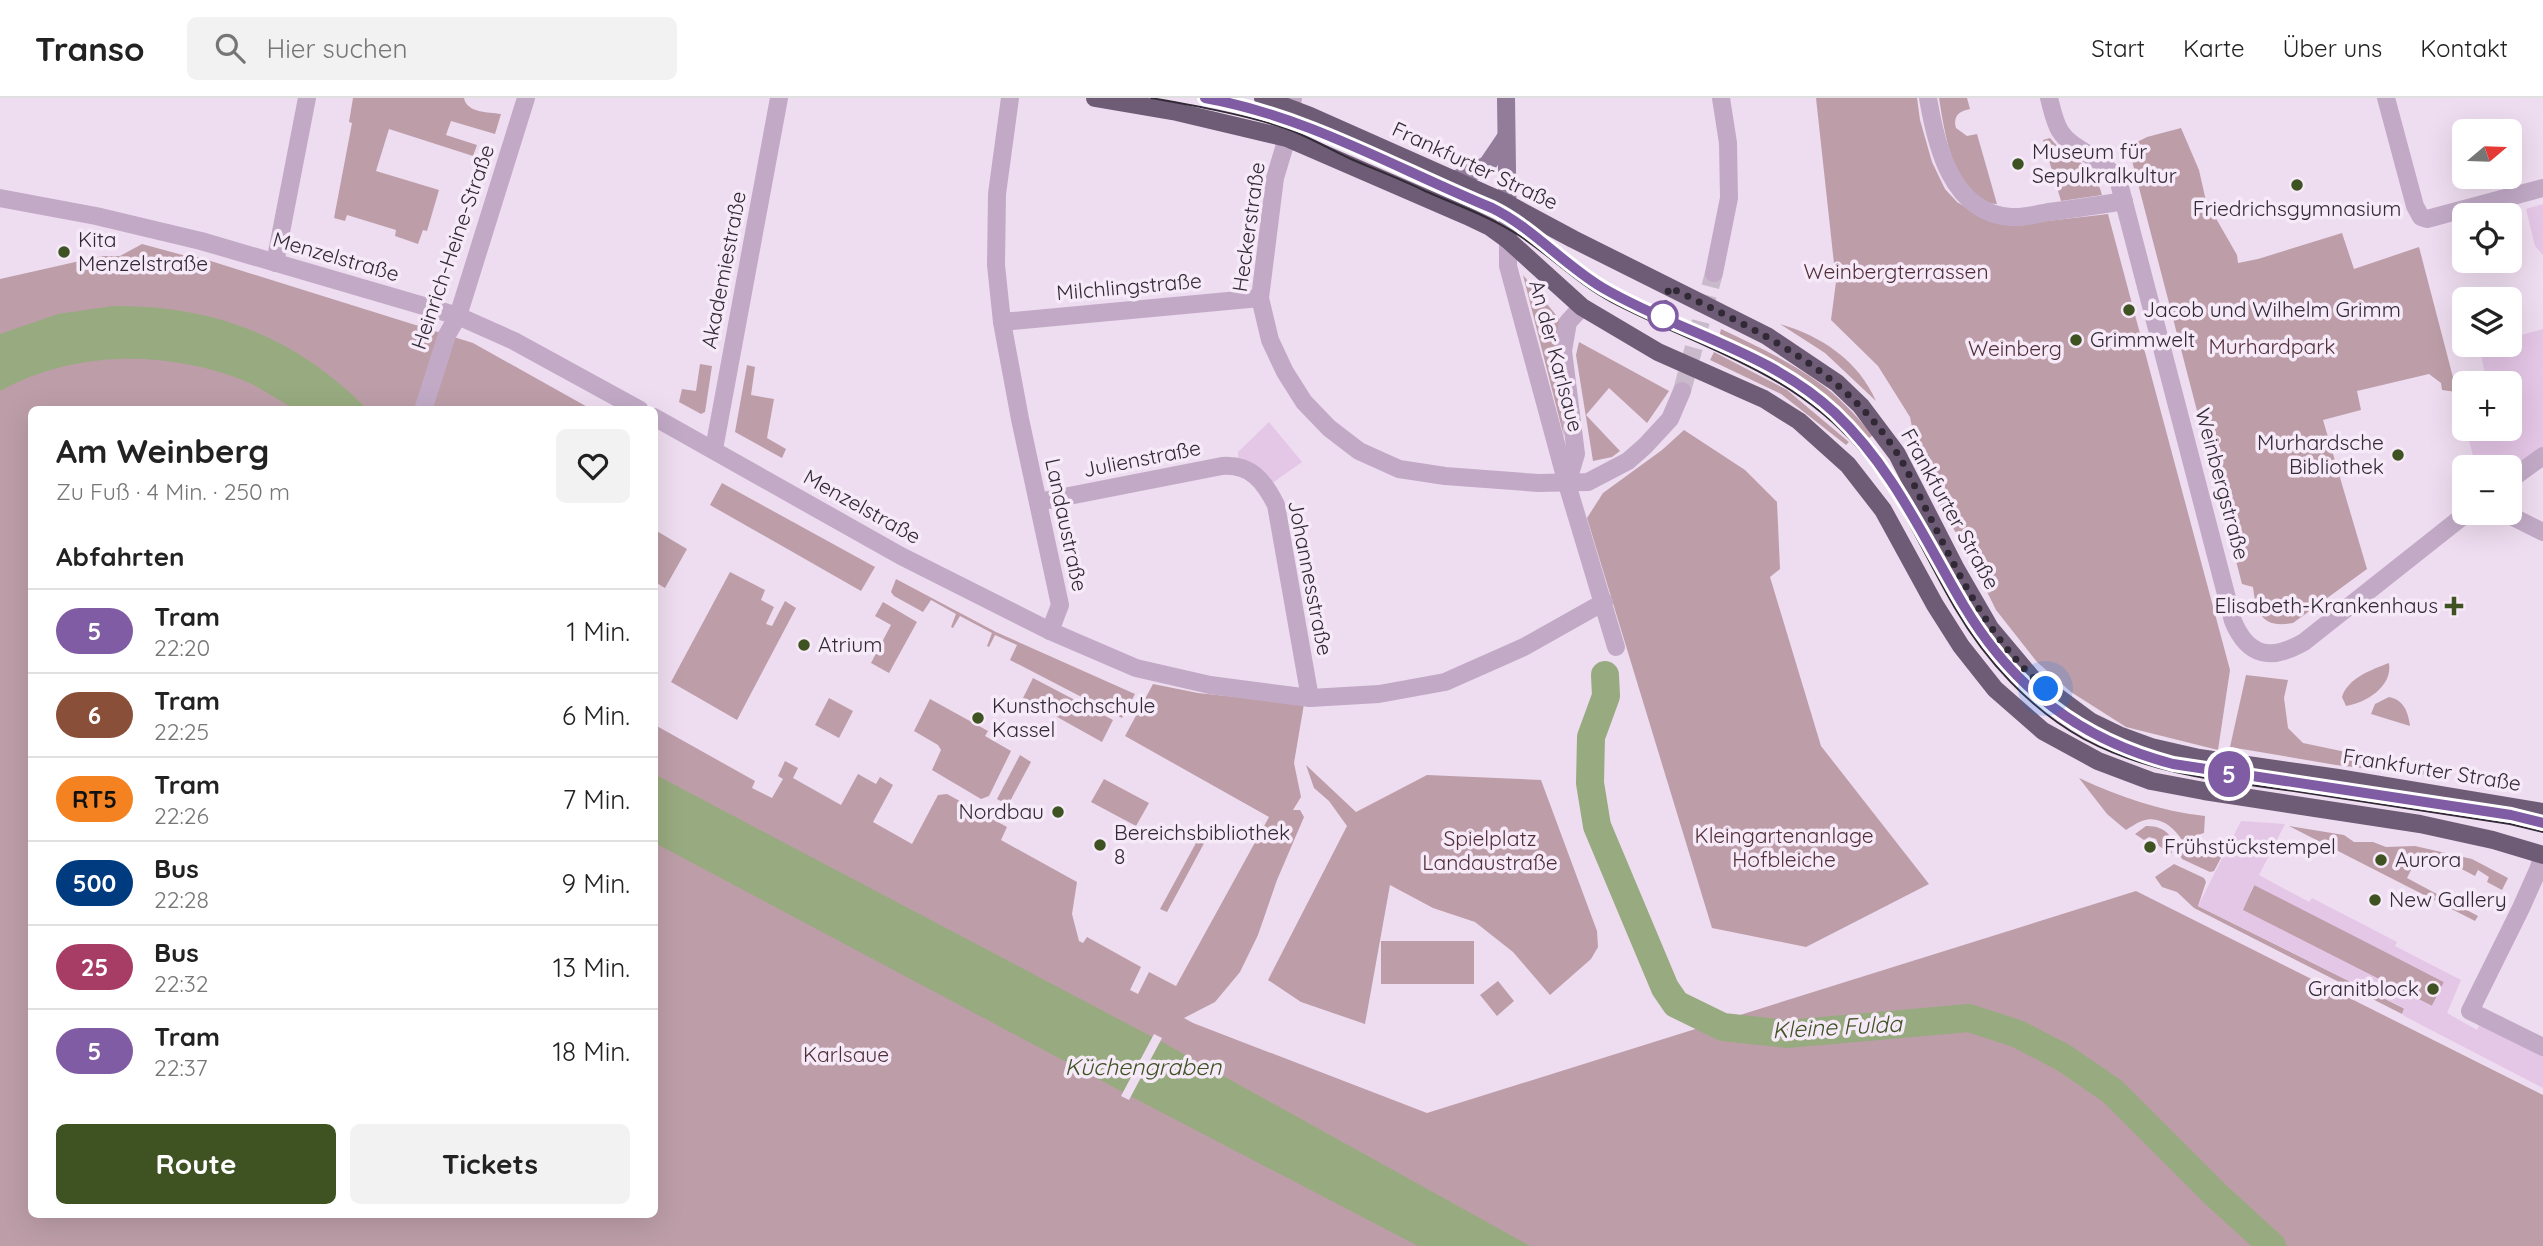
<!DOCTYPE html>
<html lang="de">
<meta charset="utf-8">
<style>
body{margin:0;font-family:Quicksand,sans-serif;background:#f2f2f2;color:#222;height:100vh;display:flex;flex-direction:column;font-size:26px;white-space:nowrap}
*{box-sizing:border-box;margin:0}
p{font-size:23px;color:#767676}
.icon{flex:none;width:38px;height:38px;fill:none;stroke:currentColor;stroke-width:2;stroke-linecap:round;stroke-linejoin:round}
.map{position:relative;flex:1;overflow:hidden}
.side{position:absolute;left:28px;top:308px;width:630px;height:812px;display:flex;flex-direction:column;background:#fff;border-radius:10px;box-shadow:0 7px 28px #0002}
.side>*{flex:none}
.badge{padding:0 14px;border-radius:23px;font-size:24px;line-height:46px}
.needle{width:46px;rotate:71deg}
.tools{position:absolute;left:2452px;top:21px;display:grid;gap:14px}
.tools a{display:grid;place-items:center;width:70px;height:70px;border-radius:10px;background:#fff;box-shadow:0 7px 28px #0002;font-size:35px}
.you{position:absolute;width:35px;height:35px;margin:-18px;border:5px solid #fff;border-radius:50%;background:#1a73e8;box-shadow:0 0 0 10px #1a73e833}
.map>.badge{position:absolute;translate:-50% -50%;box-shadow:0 0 0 4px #fff}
h2{padding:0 28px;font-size:26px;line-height:63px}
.round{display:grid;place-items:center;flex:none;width:74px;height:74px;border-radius:10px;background:#f2f2f2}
.head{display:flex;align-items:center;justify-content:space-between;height:119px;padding:0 28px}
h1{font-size:33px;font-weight:700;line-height:52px}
.action{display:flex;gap:14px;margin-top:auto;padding:14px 28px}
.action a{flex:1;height:80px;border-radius:10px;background:#3e5222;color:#fff;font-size:28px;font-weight:700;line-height:80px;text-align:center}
.action a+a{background:#f2f2f2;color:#222}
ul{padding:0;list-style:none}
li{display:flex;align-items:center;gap:21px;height:84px;padding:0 28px;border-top:2px solid #e0e0e0}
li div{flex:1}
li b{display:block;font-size:26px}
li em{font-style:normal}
li .badge{min-width:77px;font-weight:700;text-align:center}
header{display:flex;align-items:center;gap:42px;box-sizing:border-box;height:98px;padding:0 35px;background:#fff;border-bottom:2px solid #e0e0e0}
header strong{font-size:33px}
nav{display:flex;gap:38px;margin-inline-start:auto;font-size:24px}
.search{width:490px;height:63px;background:#f2f2f2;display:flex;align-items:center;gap:18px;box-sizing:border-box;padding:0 24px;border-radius:10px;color:#767676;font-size:26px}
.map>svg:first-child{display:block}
.green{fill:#bd9ea8}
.plaza{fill:#e4c6e6;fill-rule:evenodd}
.water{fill:#98aa7f}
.pier{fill:#eeddf0}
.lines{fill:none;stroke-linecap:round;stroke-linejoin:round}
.river{stroke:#98aa7f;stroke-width:28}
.minor-tunnel{stroke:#c8b9cb;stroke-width:18;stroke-dasharray:18 9;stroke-linecap:butt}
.minor{stroke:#c2aac7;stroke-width:18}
.secondary{stroke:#927c9a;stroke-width:18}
.primary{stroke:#6e5b75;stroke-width:18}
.tram{stroke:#312935;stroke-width:2}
.line-casing{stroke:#fff;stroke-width:16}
.line{stroke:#7f5ca3;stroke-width:10}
.walk{stroke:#312935;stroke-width:7;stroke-dasharray:0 12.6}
.poi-dot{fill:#3e5222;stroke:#f6e9f8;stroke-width:2.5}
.stop-dot{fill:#fff;stroke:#7f5ca3;stroke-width:3.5}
.labels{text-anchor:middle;stroke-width:7;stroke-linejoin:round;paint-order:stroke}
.poi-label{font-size:21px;fill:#312935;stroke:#f6e9f8;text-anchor:start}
.street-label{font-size:21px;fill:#312935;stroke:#f6e9f8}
.park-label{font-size:21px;fill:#512f38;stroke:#f6e9f8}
.water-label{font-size:23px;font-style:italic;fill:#3e5222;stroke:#f6e9f8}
</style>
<header>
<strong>Transo</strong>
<div class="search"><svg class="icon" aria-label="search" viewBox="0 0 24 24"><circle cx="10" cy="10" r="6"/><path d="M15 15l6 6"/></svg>Hier suchen</div>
<nav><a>Start</a><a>Karte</a><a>Über uns</a><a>Kontakt</a></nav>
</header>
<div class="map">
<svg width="2543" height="1148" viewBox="0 0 2543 1148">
<rect width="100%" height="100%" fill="#eeddf0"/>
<g class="green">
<path d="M353,0H464C467,15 488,14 501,16L495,36L451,23L446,37L477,47L473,58L389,31L376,73L439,92L427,133L423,132L418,146L395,138L396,132L347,117L345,123L334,120L352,25L349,24Z"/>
<path d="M1816,0H1917L1920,22L1932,64L1945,91L1957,104L1977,116L2021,126L2108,116L2230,572L2218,652L2126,629L2071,594L2037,564L1996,512L1970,459L1934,397L1920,370L1910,319L1878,268L1831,222L1836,184Z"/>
<path d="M1939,0H1967L1970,11C1959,13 1953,18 1956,30L1967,38L1977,36L1997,106C1954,105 1944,31 1939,0Z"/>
<path d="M2181,30L2199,72L2206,103L2237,157L2238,165L2258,161L2342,135L2354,171L2419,149L2455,287L2456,294L2442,292L2441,285L2429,276L2357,293L2361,312L2323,322L2367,471L2293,525C2262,531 2256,515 2253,489L2242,486L2130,55L2134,54L2135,45L2147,39Z"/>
<path d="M2050,40C2071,65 2093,62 2102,97L2061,103L2043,42Z"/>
<path d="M142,146L190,159H198L473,245L591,311L32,312V1116H654L655,627L755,683L752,690L772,700L783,681L778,678L785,663L798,670L793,680L841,707L858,676L876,686L880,679L893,687L873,724L912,746L938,697L947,696L1007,729L1001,742L1077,784L1072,816L1079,843L1083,845L1087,839L1141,869L1130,892L1138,896L1149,874L1176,888L1269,719L1125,638L1153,586L1198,595L1304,606L1294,665L1301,699L1293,712H1300L1304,719L1277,782L1258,837L1240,874L1215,904L1184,920L1193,925L1427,1015L2136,793L2543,997V1148H0V181L102,158H120Z"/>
<path d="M1523,177L1561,223L1555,241L1564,339Z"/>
<path d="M1780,226C1821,238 1858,262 1876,303L1825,255Z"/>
<path d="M1721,231C1754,247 1788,262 1818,284C1839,298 1856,318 1873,337L1868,341L1821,297L1780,269L1719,240Z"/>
<path d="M1579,244L1669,293L1647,325L1609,290L1586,317L1620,353L1612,359L1593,363L1576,257Z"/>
<path d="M1714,254L1787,292L1849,344L1846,347L1781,296L1710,262Z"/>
<path d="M700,266L712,268L705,314L701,316L679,304L682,291L696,293Z"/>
<path d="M747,267L755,269L751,297L774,301L767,340L786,351L782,360L735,334Z"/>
<path d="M1684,332L1745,372L1777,404L1780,471L1770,479L1821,648L1929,786L1806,849L1712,830L1587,420L1603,395L1662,352Z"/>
<path d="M722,385L875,469L861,493L710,407Z"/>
<path d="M655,432L687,451L665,490L655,484Z"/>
<path d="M730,474L765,492L761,502L774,509L766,526L772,528L785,503L796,510L737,622L671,584Z"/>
<path d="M896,481L996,534L1135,596L1122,620L1010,562L1017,547L995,537L989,549L987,548L992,535L960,518L953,530L951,529L956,516L931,502L923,514L894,498L891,494Z"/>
<path d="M883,504L917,524L889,575L871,565L891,527L875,518Z"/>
<path d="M2389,565C2393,589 2365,605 2346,608L2342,599C2348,580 2371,572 2389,565Z"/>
<path d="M2246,577L2288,582L2284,600L2288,630L2303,645L2417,669L2433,678L2336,667L2230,649Z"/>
<path d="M1033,580L1113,622L1102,644L1023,600Z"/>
<path d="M2389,599C2404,602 2408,614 2410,628L2371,616L2375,606Z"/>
<path d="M829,600L853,613L839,640L815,627Z"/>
<path d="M930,601L988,633L985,638L1011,653L989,698L981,701L932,672L941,652L938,647L914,633Z"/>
<path d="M1020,657L1031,664L1008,707L997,701Z"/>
<path d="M1306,667L1356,714L1427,677L1541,682L1597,833L1598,849L1591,861L1550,897L1513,854L1475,824L1433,810L1390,787L1365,926L1301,904L1268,882L1347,728L1329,703L1314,690Z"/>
<path d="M2079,680C2120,699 2160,713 2205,718L2204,735L2182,742C2173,728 2158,717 2142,723C2136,725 2131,729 2126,732L2107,716Z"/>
<path d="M1104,681L1149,705L1136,728L1091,704Z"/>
<path d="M2146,728C2162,727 2178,738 2171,756L2159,748L2156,741L2149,739L2144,742L2135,736Z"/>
<path d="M2289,728L2344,737L2354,744H2373L2386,749L2415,748L2472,761L2508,780L2502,792L2487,784L2489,779L2478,772L2475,778L2431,755L2418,758L2407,780L2478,818L2475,823Z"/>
<path d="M1202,734L1208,738L1167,814L1160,811Z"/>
<path d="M2205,744L2211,745L2222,758L2214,773L2210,774L2182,761L2180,757L2186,751Z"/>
<path d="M2174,766L2204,780L2206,784L2198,808L2405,911L2402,916L2194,810L2177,794L2162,789L2155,779Z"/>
<path d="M2255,786L2444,884L2432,908L2242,812Z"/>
<rect x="1381" y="843" width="93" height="43"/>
<path d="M1498,883L1514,903L1497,918L1480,897Z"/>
</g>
<g class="plaza">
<path d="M2543,106V157L2535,148L2526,111Z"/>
<path d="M2543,231V349L2510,375V369H2476L2466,331H2510V285H2487L2479,248L2510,247V240Z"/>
<path d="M1269,324L1302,364L1267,389L1238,367V354Z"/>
<path d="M2241,723L2285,726L2259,777L2309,804L2312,800L2397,844L2395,848L2461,882L2447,915L2477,932L2480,926L2543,957V990L2406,919L2402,916L2404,910L2198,808ZM2254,787L2444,884L2432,908L2243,812Z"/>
</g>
<g class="water">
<path d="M113,208C214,207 296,239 367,311C353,312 307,315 297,311C282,306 263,290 245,283C166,252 75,252 0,293V236L58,216Z"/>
<path d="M654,676L1162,944L1530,1148H1418L1134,1000L655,745Z"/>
</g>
<path class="pier" d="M1154,936L1162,940L1129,1002L1121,998Z"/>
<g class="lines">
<path class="river" d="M1605,577L1606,598L1591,639L1590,685L1597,728L1665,890L1676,906L1723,929L1787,936L1969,920L2018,936L2064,960L2112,993L2214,1095L2272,1148"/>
<path class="minor-tunnel" d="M1682,293L1714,175"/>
<g class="minor">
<path d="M1010,0L997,96L996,167L1002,224L1020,321L1060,507L1050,533"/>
<path d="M1293,0L1287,40L1275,80L1260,200L1270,242L1285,274L1304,304L1329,330L1359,353L1399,371L1445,378L1538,385L1588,384L1628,363L1645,348L1670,321L1682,293"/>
<path d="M1928,0C1936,47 1951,115 2011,119C2023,120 2037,116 2048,114C2074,111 2099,107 2124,103"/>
<path d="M2049,0C2052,11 2054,23 2060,33C2074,55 2102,56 2119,85L2233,523C2248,559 2271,563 2304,544L2467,415"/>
<path d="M2386,0L2415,108L2421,119L2427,121L2543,90"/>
<path d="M0,100L96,118L201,143L458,218L514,243L640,312"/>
<path d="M1508,142V168L1567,386L1616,549"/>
<path d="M275,165L307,0"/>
<path d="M1714,175L1729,100L1728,45L1721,0"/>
<path d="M1002,224L1260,200"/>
<path d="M423,312L447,237L458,218L526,0"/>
<path d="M654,319L901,458L1050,533L1136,570L1210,587L1310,600L1379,596L1445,584L1524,549L1604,504"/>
<path d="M714,351L779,0"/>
<path d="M2510,382L2543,358"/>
<path d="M1567,386L1576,356L1563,253L1568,224L1582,209"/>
<path d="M1038,404L1222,368C1251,366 1264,383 1276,407L1310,600"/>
<path d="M2505,415L2543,434"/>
<path d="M2543,757L2538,772L2521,810L2470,913L2543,949"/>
</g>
<g class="secondary">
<path d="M1506,0L1508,142"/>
<path d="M1455,82L1487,67L1506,39"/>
</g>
<g class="primary">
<path d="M1095,0L1177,14L1287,40L1467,118L1490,129L1508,142L1582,209L1658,254L1764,301L1799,323L1848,367L1883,412L1935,507L1961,548L1995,591L2043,633L2098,663L2151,683L2204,693L2420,726L2493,742L2543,757"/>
<path d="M1263,0L1310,18L1506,105L1573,141L1767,238L1837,285L1861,308L1897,356L1956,471L1990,530L2032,580L2090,623L2121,638L2151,649L2199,660L2338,680L2543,714"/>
</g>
<g class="tram">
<path d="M1151,0C1196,8 1242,16 1285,30C1308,38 1329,51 1351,61C1376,72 1401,81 1425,93C1457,107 1491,119 1520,138C1552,159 1578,186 1612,204C1700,250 1791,272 1859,351C1900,398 1924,457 1955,510C1986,563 2030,611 2084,641C2149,676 2223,683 2294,693C2366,704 2438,715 2510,726L2543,734"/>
<path d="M1218,2C1282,14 1340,43 1399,68C1444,88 1493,105 1532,136"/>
</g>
</g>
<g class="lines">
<g class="line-casing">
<path id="line" d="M1205,0C1307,18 1397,71 1492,110C1533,130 1564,167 1603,190C1680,235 1769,253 1835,315C1893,370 1924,441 1964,508C2013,590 2081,642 2173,666L2511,717L2543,725"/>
</g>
<use href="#line" class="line"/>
<path class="walk" d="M1663,218L1669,189C1757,233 1842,269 1897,355C1909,374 1918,396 1929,417C1960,479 1992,546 2046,591"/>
</g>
<g class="poi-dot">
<circle cx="2018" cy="66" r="7"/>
<circle cx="2297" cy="87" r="7"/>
<circle cx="64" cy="154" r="7"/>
<circle cx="2129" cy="212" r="7"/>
<circle cx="2076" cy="242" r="7"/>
<circle cx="2398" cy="357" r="7"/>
<path d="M2450.5 497.5h7v7h7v7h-7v7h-7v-7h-7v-7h7z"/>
<circle cx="804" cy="547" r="7"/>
<circle cx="978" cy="620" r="7"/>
<circle cx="1058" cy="714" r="7"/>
<circle cx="1100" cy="747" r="7"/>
<circle cx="2150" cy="749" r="7"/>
<circle cx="2381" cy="762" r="7"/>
<circle cx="2375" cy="802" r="7"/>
<circle cx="2433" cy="891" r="7"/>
</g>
<circle class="stop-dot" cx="1663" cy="218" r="14"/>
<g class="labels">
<g class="poi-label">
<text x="2032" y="61">Museum für<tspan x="2032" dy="24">Sepulkralkultur</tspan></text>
<text x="2297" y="118" text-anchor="middle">Friedrichsgymnasium</text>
<text x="78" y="149">Kita<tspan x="78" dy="24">Menzelstraße</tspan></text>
<text x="2143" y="219">Jacob und Wilhelm Grimm</text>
<text x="2090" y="249">Grimmwelt</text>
<text x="2384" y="352" text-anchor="end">Murhardsche<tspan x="2384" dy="24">Bibliothek</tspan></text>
<text x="2438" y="515" text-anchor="end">Elisabeth-Krankenhaus</text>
<text x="818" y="554">Atrium</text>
<text x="992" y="615">Kunsthochschule<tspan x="992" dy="24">Kassel</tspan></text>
<text x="1044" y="721" text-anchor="end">Nordbau</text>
<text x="1114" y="742">Bereichsbibliothek<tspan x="1114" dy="24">8</tspan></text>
<text x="2164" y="756">Frühstückstempel</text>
<text x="2395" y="769">Aurora</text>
<text x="2389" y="809">New Gallery</text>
<text x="2419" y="898" text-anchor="end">Granitblock</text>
</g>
<g class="street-label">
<text transform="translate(1475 68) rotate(25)" y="7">Frankfurter Straße</text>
<text transform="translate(1249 129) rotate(-82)" y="7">Heckerstraße</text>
<text transform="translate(453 149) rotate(-71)" y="7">Heinrich-Heine-Straße</text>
<text transform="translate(336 159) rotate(16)" y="7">Menzelstraße</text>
<text transform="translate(724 172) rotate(-79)" y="7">Akademiestraße</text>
<text transform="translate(1129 189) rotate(-5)" y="7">Milchlingstraße</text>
<text transform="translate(1556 258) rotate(75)" y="7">An der Karlsaue</text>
<text transform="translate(1142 361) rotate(-11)" y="7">Julienstraße</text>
<text transform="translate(2222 386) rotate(75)" y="7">Weinbergstraße</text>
<text transform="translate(862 409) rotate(29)" y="7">Menzelstraße</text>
<text transform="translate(1950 411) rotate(61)" y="7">Frankfurter Straße</text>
<text transform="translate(1066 427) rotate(78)" y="7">Landaustraße</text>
<text transform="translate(1310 480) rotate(79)" y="7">Johannesstraße</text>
<text transform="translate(2432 672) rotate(9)" y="7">Frankfurter Straße</text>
</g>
<g class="park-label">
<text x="1896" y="181">Weinbergterrassen</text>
<text x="2272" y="256">Murhardpark</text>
<text x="2015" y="258">Weinberg</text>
<text x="1784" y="745">Kleingartenanlage<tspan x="1784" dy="24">Hofbleiche</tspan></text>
<text x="1490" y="748">Spielplatz<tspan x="1490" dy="24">Landaustraße</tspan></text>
<text x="846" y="964">Karlsaue</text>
</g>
<g class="water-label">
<text transform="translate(1837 929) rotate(-3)" y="8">Kleine Fulda</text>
<text x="1143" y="977">Küchengraben</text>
</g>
</g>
</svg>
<div class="tools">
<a><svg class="needle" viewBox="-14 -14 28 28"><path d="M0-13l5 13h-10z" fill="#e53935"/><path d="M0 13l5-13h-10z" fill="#767676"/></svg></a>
<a><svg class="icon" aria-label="locate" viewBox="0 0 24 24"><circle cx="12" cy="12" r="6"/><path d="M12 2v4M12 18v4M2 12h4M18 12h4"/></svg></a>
<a><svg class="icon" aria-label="layers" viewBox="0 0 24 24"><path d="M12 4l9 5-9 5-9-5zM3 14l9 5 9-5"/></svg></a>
<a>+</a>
<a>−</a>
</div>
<div class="you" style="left:2046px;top:591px"></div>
<b class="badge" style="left:2229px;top:676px;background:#7f5ca3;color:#fff">5</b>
<section class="side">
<div class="head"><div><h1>Am Weinberg</h1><p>Zu Fuß · 4 Min. · 250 m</p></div><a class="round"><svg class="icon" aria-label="heart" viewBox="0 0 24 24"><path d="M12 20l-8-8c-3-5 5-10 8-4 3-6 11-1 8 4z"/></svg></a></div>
<h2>Abfahrten</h2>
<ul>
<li><span class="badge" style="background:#7f5ca3;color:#fff">5</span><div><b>Tram</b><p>22:20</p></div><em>1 Min.</em></li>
<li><span class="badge" style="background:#8a4f38;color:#fff">6</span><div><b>Tram</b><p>22:25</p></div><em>6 Min.</em></li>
<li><span class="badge" style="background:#f58220;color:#111">RT5</span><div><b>Tram</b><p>22:26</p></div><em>7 Min.</em></li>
<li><span class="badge" style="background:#003b80;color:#fff">500</span><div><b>Bus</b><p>22:28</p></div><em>9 Min.</em></li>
<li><span class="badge" style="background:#a73c65;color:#fff">25</span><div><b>Bus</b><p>22:32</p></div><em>13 Min.</em></li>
<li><span class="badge" style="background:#7f5ca3;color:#fff">5</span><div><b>Tram</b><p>22:37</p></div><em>18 Min.</em></li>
</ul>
<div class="action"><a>Route</a><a>Tickets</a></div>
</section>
</div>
